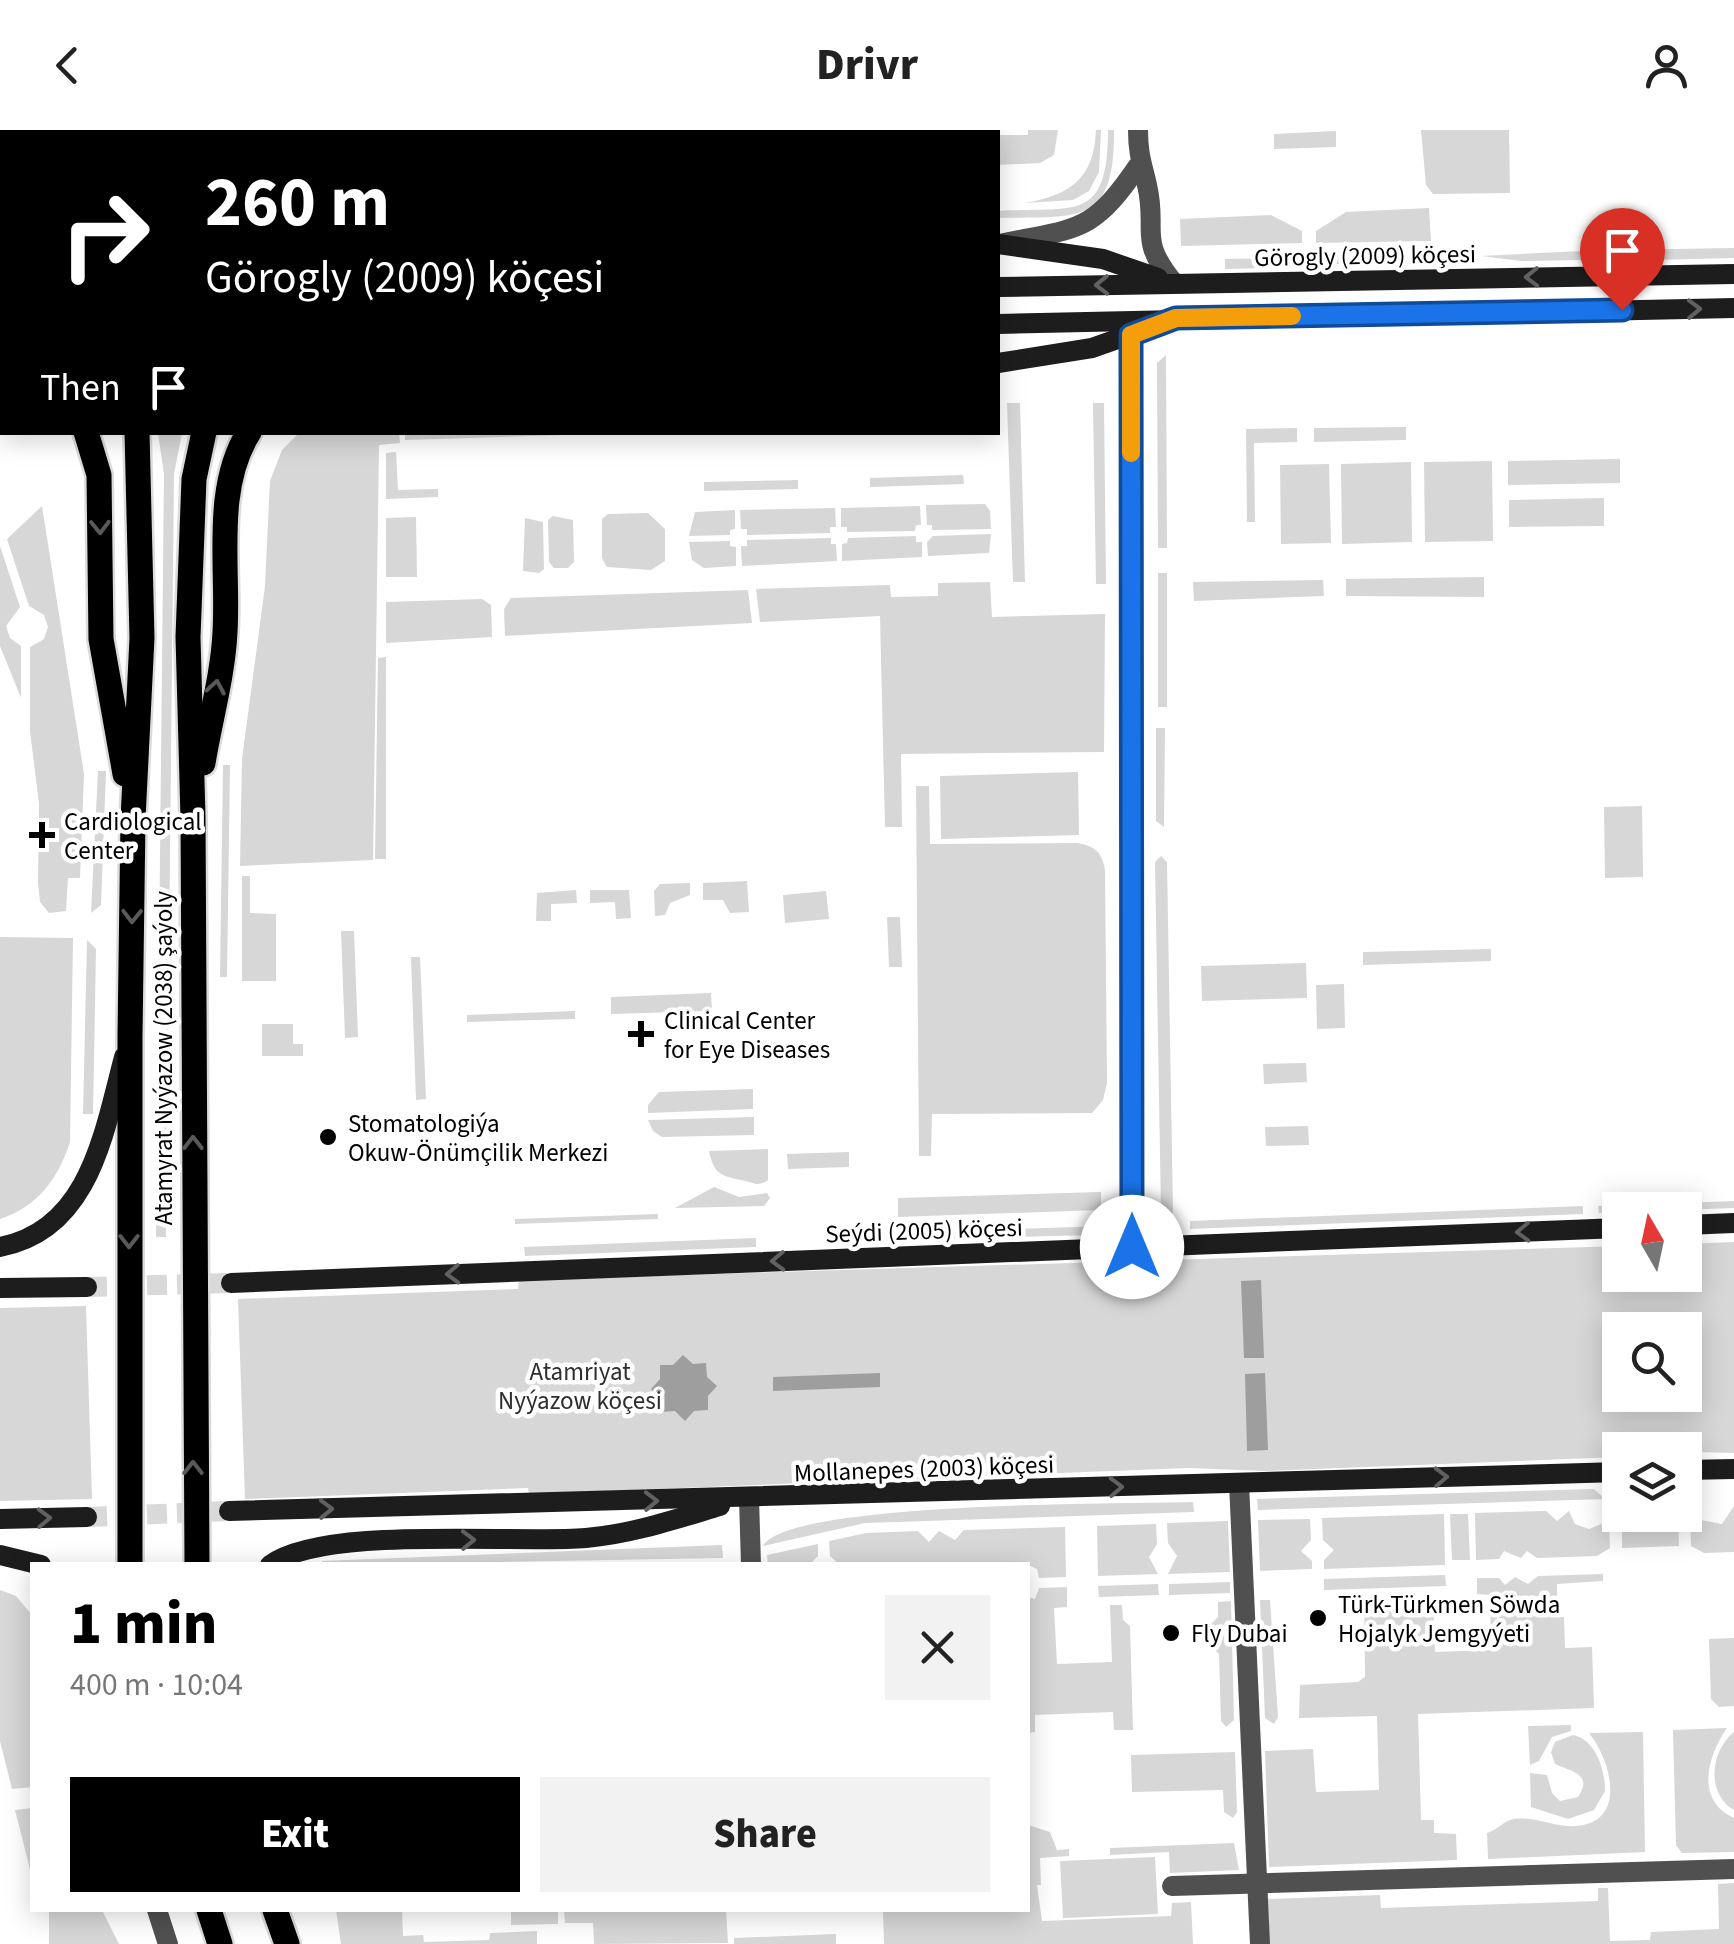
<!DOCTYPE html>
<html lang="en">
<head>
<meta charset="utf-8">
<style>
  body { margin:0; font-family:"Source Sans 3",sans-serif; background:#f2f2f2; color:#222; height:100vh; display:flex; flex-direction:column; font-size:38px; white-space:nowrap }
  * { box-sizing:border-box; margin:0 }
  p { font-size:32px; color:#767676 }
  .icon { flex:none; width:55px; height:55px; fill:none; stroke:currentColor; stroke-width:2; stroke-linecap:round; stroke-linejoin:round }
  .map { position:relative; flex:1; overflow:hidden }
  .drawer { position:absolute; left:30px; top:1432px; width:1000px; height:350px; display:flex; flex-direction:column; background:#fff; border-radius:0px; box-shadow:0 5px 25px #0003 }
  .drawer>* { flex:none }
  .banner { position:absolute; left:0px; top:0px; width:1000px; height:305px; box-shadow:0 5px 25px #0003; background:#000; color:#fff; overflow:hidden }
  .needle { width:65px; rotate:351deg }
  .controls { position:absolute; left:1602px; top:1062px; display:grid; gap:20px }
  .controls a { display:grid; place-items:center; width:100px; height:100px; border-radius:0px; background:#fff; box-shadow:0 5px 25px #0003; font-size:50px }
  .pin { position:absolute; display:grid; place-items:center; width:85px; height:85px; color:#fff; margin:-102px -42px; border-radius:50% 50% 50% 0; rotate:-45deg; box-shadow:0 0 10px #0007 }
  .pin .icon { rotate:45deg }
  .me { position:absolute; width:110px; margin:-55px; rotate:0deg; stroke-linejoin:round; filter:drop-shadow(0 0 8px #0008) }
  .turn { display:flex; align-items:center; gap:35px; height:210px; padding:0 40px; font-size:45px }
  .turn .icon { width:130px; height:130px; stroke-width:2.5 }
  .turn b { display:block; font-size:70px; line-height:85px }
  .then { display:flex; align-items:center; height:95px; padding:0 40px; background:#0003; gap:20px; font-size:38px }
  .round { display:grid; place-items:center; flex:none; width:105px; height:105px; border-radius:0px; background:#f2f2f2 }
  .overview { display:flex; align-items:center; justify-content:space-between; height:170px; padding:0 40px }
  h1 { font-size:60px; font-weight:800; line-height:75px; color:#000 }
  .cta { display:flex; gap:20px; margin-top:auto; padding:20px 40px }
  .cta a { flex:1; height:115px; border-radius:0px; background:#000; color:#fff; font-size:40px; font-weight:800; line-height:115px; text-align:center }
  .cta a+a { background:#f2f2f2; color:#222 }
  header { display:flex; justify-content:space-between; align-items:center; height:130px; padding:0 40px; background:#fff; font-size:45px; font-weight:800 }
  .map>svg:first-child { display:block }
  .green { fill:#d7d7d7; fill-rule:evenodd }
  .water { fill:#9e9e9e }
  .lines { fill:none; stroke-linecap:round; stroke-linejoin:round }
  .secondary-tunnel { stroke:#d9d9d9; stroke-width:20; stroke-dasharray:20 10; stroke-linecap:butt }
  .primary-casing { stroke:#dbdbdb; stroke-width:30 }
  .street { stroke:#505050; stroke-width:20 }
  .secondary { stroke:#1d1d1d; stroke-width:20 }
  .primary { stroke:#000; stroke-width:25 }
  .oneway { stroke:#616161 }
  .oneway2 { stroke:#595959 }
  .route-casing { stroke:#114b97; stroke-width:25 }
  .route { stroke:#1a73e8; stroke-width:18 }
  .slow { stroke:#f59e0b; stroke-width:18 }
  .poi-dot { fill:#000; stroke:#fff; stroke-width:4 }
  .labels { text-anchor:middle; stroke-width:9; stroke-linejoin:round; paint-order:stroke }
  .street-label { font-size:25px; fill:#000; stroke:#fff }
  .poi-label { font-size:25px; fill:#000; stroke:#fff; text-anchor:start }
  .park-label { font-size:25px; fill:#2e2e2e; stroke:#fff }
</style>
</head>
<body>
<header><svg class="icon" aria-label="back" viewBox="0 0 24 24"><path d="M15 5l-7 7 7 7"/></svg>Drivr<svg class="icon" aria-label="person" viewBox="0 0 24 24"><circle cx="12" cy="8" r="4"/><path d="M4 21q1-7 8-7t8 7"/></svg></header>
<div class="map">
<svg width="1734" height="1814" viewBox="0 0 1734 1814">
  <rect width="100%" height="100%" fill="#fff"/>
  <g class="green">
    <polygon points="1028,0 1058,0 1054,25 1040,33 998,35 998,5 1028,5"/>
    <path d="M1096,0H1101L1099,42L1089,61L1073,70L1025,73C1070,65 1094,49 1096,0Z"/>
    <path d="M1108,0H1114C1115,97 1078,86 998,88V81C1073,76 1108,95 1108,0Z"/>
    <polygon points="1421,0 1509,0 1510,63 1433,64 1426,55"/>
    <polygon points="1336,1 1336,17 1274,19 1274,4"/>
    <polygon points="1429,78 1431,111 1316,113 1316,101 1346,82"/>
    <polygon points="1271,85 1302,101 1302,113 1181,116 1180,89"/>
    <polygon points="1734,118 1734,128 1612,131 1612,120"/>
    <polygon points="1582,121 1582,130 1521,131 1481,126"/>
    <polygon points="1375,126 1324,137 1225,139 1225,129"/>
    <polygon points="1166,225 1167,418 1158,418 1157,233"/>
    <polygon points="1007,273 1020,273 1025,452 1013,452"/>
    <polygon points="1093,273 1104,273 1106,454 1096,454"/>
    <polygon points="1406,297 1406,310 1314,312 1314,298"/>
    <polygon points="1297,298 1297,312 1254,313 1255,392 1247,392 1246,299"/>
    <polygon points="300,302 399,303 400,313 379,315 373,730 240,736 242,629 265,456 270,351 282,320"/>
    <polygon points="656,302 405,310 405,302"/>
    <polygon points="182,303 174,344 166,1107 156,1107 164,344 158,303"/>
    <polygon points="396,322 398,360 438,359 438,367 386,369 386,323"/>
    <polygon points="1620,329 1620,353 1508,355 1508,331"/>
    <polygon points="1492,331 1493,411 1425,412 1424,332"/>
    <polygon points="1411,332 1412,412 1342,414 1341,334"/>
    <polygon points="1329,334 1331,413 1281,414 1280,335"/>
    <polygon points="963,345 964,354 870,357 870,348"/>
    <polygon points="798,350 798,359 704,361 704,352"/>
    <polygon points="1604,368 1604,396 1509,397 1509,370"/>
    <polygon points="985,374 990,381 991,399 932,400 932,395 927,395 926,375"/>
    <polygon points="42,376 84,644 80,748 68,748 66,781 49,783 40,772 38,753 39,673 30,601 30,517 44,509 48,497 44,485 29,476 7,409"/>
    <polygon points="920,376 921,395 916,395 915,401 847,402 847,397 841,397 841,378"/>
    <polygon points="835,378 836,397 830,397 830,403 747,405 747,399 741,399 740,380"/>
    <polygon points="735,380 735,399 730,400 730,405 689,406 695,382"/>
    <polygon points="648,383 665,399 665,431 651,440 607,437 602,428 602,389 608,384"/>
    <polygon points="553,386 573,390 574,432 568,438 554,438 549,432 548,390"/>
    <polygon points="416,387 417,447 386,447 386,388"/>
    <polygon points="525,388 543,392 544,439 539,443 523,441"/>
    <polygon points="991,404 989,423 928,426 927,412 933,406"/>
    <polygon points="916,406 916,412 922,412 922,427 842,431 842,414 847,413 848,408"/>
    <polygon points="831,408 831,414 836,414 837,431 742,436 741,416 747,416 747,410"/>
    <polygon points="730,411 730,416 736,417 736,436 704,438 692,430 689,412"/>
    <polygon points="0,416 20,477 6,496 10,508 21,516 21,568 0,516"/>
    <rect x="1158" y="443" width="9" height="134"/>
    <polygon points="1484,447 1484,467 1346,466 1346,449"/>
    <polygon points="1323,450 1324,466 1194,471 1193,452"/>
    <polygon points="990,452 992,487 1105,484 1104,622 901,624 902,697 885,697 880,486 760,492 756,459 890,455 891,467 938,466 938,453"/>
    <polygon points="748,460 752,493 505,506 504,479 511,468"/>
    <polygon points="482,469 491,475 492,507 386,513 386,472"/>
    <polygon points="386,527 386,729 375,729 378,528"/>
    <polygon points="1156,598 1165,598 1164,697 1156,691"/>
    <polygon points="223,635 230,635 227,847 220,847"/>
    <polygon points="98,641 106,641 101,775 91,783"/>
    <polygon points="1078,642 1079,705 941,709 940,646"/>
    <path d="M916,656H929L930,714L1077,713C1095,716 1102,722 1105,740L1107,953L1103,970L1092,983L932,984L931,1026H919Z"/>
    <polygon points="1642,676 1643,747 1605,748 1604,677"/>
    <polygon points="1161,726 1167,732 1173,1083 1161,1083 1155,732"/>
    <polygon points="242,746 250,746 250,783 276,784 276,851 242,851"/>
    <polygon points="747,751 749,782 730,783 723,770 703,770 703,753"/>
    <polygon points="690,753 690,765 670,773 665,785 655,786 654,761 660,754"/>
    <polygon points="576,760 577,773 551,774 551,791 536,791 537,763"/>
    <polygon points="590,760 629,760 631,788 616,789 615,772 590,773"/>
    <polygon points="826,761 829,789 785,793 783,765"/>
    <polygon points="887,787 900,787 902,837 889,837"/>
    <polygon points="341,801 354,801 358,907 345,908"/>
    <path d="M0,807L73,808L70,1012C58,1049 37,1077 0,1089Z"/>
    <polygon points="87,810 96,819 93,984 83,984"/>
    <polygon points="1491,819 1491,831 1363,835 1363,822"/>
    <polygon points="411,827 420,827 426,969 416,970"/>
    <polygon points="1306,833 1307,868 1202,871 1201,836"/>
    <polygon points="1344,854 1345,898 1317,899 1316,855"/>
    <polygon points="711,863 712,881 611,884 611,867"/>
    <polygon points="575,881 575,889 467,892 467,885"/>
    <polygon points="262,894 293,894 293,914 303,914 303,926 262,926"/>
    <polygon points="1306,933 1307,952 1264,954 1263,934"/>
    <polygon points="753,959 753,979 648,983 648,975 659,962"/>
    <polygon points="754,987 754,1005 662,1007 653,1001 648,990"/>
    <polygon points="1308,996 1309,1015 1266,1016 1265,997"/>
    <path d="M768,1019V1050C757,1057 756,1053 745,1051C723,1046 714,1046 709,1021Z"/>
    <polygon points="849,1022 849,1037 788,1039 787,1024"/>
    <polygon points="714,1057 739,1067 767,1063 770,1068 764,1076 675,1078"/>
    <polygon points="1101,1062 1101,1080 898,1087 898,1068"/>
    <polygon points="1734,1071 1734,1078 1599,1083 1598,1076"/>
    <polygon points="1583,1076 1583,1084 1190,1099 1190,1091"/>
    <polygon points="658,1084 658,1089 515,1094 515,1089"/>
    <polygon points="1105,1096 1092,1105 908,1110 893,1103"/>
    <polygon points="756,1108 756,1117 525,1126 524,1117"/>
    <path d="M1734,1112V1323L1620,1320V1327L1265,1341L1189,1338L529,1364L528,1358L245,1369L238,1169L518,1159L519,1150L1620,1116V1145H1685V1114ZM1620,1200H1685V1265H1620Z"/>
    <polygon points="86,1176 92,1369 0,1371 0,1178"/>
    <polygon points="1594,1359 1605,1369 1258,1380 1257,1369"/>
    <path d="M1193,1372L1194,1382L865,1393L763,1416C787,1371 1130,1374 1193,1372Z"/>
    <polygon points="1734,1376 1734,1422 1704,1423 1691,1416 1690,1388 1722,1394"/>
    <polygon points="1546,1381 1557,1391 1569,1381 1575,1394 1589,1399 1609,1391 1610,1418 1597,1426 1537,1428 1527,1421 1521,1428 1504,1421 1499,1429 1476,1430 1475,1383"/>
    <polygon points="1444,1384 1445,1435 1324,1439 1324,1430 1334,1420 1323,1410 1322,1388"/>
    <polygon points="1450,1384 1468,1384 1470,1430 1452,1430"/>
    <polygon points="1310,1389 1311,1410 1301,1421 1312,1431 1312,1439 1260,1441 1258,1390"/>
    <polygon points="1678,1389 1679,1416 1622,1418 1622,1391"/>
    <polygon points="1228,1391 1230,1442 1168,1444 1177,1426 1168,1413 1167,1393"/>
    <polygon points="1156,1394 1157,1414 1149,1427 1158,1444 1098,1446 1097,1396"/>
    <polygon points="1065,1397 1066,1447 1039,1448 1037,1439 1028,1435 840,1435 830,1426 829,1411 866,1403 918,1401 929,1412 939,1401 955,1410 964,1400"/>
    <polygon points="818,1414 818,1426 809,1435 768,1435 767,1425"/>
    <polygon points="722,1415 723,1428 323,1435 322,1431"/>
    <polygon points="1603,1444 1603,1451 1557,1454 1557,1487 1564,1487 1565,1518 1592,1517 1594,1578 1418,1584 1421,1690 1434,1690 1434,1703 1456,1704 1457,1730 1269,1737 1265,1621 1313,1619 1316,1662 1379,1660 1377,1586 1299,1588 1300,1555 1358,1552 1365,1547 1364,1469 1433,1466 1435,1522 1491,1520 1490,1465 1477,1464 1477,1448 1499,1448 1505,1455 1515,1447 1528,1454 1538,1446"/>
    <polygon points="1445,1445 1446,1456 1324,1460 1324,1449"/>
    <polygon points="1230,1452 1230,1463 1169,1465 1169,1454"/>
    <polygon points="1158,1454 1159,1465 1099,1467 1098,1456"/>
    <polygon points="1067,1457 1067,1477 1054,1478 1057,1534 1112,1532 1110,1475 1122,1475 1123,1490 1130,1496 1133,1600 1114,1600 1113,1582 1035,1585 1035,1602 1028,1603 1028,1467 1035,1469 1039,1458"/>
    <polygon points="0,1460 16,1466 32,1485 32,1657 12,1659 0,1611"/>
    <polygon points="1260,1470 1270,1470 1278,1587 1274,1594 1265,1588"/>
    <polygon points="1231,1471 1234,1590 1226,1597 1221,1591 1219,1524 1213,1518 1212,1493 1218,1487 1218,1472"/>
    <polygon points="1734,1508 1734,1576 1719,1577 1711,1569 1709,1509"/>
    <polygon points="1571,1595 1571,1601 1552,1607 1539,1631 1530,1635 1528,1596"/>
    <path d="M1727,1598C1707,1627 1695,1670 1734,1688V1722L1682,1723L1676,1715L1673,1600Z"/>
    <path d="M1643,1602L1645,1722L1488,1729L1487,1703C1498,1700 1503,1691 1514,1689C1536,1686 1555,1698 1576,1696C1628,1692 1611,1630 1589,1603Z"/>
    <path d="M1734,1602V1680C1706,1664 1710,1621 1734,1602Z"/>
    <path d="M1573,1605C1596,1610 1605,1639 1605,1661L1594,1680L1568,1689L1531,1677L1530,1643L1547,1645L1552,1663L1560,1671L1578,1667C1594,1644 1570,1641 1555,1634L1551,1622L1555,1612Z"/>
    <polygon points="1235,1622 1237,1682 1233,1688 1224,1682 1223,1660 1132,1662 1131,1625"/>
    <polygon points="32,1678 32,1747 15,1680"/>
    <polygon points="1028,1695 1050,1702 1057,1720 1069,1719 1069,1726 1040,1728 1041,1755 1037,1755 1042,1791 1171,1786 1172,1773 1191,1772 1193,1814 884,1814 883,1780 1028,1780"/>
    <polygon points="1234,1713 1239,1740 1170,1743 1169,1722 1110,1725 1110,1718"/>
    <polygon points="1155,1727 1158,1784 1063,1788 1060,1731"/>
    <polygon points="1734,1753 1734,1814 1269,1814 1268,1769 1380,1765 1381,1778 1598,1771 1598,1758 1608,1758 1610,1811 1650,1810 1651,1802 1719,1799 1718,1754"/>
    <polygon points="49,1780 102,1780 119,1814 49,1814"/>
    <polygon points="336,1780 402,1780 403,1806 423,1805 424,1812 489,1810 490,1803 537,1801 537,1814 341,1814"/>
    <polygon points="511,1780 558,1780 558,1794 511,1795"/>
    <polygon points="564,1780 726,1780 728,1813 594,1814 593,1793 565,1793"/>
    <polygon points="836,1804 836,1814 734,1814 734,1808"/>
  </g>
  <g class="water">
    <polygon points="1261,1150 1264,1228 1244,1228 1241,1151"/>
    <polygon points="683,1225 693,1234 706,1233 707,1247 717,1256 708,1266 708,1280 694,1281 685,1291 675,1281 661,1282 661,1268 651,1259 660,1249 660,1235 673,1235"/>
    <polygon points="880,1243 880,1257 773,1261 773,1247"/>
    <polygon points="1265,1243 1268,1320 1247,1321 1245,1244"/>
  </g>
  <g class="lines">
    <g class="secondary-tunnel">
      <polyline points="0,170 2,170"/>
      <polyline points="0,213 2,213"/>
      <polyline points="87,1157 231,1153"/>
      <polyline points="87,1387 229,1381"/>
    </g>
    <g class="primary-casing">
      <g id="primary">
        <polyline points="250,0 250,2"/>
        <polyline points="119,2 120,0"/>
        <polyline points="162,2 162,0"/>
        <polyline points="206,2 206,0"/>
        <polyline points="0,254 2,254"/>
        <polyline points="86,302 99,345 101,509 125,644"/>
        <path d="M203,633C210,590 223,545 225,502C229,438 213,359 249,302"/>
        <polyline points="130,1435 130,906 133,689 142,508 137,302"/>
        <polyline points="197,1435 193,687 188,507 194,349 204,302"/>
        <polyline points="209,1780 220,1814"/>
        <polyline points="275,1780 287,1814"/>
      </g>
    </g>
    <g class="street">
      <path d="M1138,0C1138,24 1142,33 1147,55C1158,102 1137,108 1174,153"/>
      <path d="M1000,114C1078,97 1091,105 1138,36"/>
      <polyline points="1131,205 1131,1117"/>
      <polyline points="1239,1353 1260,1814"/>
      <polyline points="749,1368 751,1435"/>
      <polyline points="1172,1756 1734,1739"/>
      <polyline points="157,1780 168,1814"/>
    </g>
    <g class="secondary">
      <polyline points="998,114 1103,129 1158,148"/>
      <polyline points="0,127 2,127"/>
      <polyline points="998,157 1734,144"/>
      <polyline points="998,194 1734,178"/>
      <polyline points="998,233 1092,218 1160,194"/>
      <polyline points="1685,1095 1734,1093"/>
      <path d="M0,1117C90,1100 104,1002 124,927"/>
      <polyline points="231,1153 1620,1098"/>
      <polyline points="0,1158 87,1157"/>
      <polyline points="1685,1340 1734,1339"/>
      <polyline points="229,1381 1620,1342"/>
      <polyline points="0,1389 87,1387"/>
      <polyline points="0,1425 41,1435"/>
      <path d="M270,1435C324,1395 512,1414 586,1408C632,1404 676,1389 720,1376"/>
    </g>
    <use href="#primary" class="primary"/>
  </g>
  <defs><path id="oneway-chevron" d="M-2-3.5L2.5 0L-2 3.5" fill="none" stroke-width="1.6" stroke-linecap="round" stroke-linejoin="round" transform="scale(2.5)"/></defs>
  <g class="oneway">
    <use href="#oneway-chevron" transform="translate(1532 147) rotate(179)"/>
    <use href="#oneway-chevron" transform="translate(1102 155) rotate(179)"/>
    <use href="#oneway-chevron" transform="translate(1694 179) rotate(-1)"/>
    <use href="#oneway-chevron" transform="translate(1523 1102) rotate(178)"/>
    <use href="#oneway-chevron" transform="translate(778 1131) rotate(178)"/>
    <use href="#oneway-chevron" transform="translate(453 1144) rotate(178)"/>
    <use href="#oneway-chevron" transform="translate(1441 1347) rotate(-2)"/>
    <use href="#oneway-chevron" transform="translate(1116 1357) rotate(-2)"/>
    <use href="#oneway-chevron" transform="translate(651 1371) rotate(-1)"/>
    <use href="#oneway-chevron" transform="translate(326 1379) rotate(-1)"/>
    <use href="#oneway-chevron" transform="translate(44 1388) rotate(-2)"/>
    <use href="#oneway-chevron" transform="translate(468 1410) rotate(-1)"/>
  </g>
  <g class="oneway2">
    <use href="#oneway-chevron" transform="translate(100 397) rotate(89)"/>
    <use href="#oneway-chevron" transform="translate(216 557) rotate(-80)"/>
    <use href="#oneway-chevron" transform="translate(132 786) rotate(91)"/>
    <use href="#oneway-chevron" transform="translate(193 1013) rotate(-90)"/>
    <use href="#oneway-chevron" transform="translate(129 1111) rotate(90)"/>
    <use href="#oneway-chevron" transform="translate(193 1338) rotate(-90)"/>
  </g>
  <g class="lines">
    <g class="route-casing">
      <polyline id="route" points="1132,1117 1131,205 1176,188 1622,180"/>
    </g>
    <use href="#route" class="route"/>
    <polyline class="slow" points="1131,323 1131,205 1176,188 1292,186"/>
  </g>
  <g class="poi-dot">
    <path d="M37 690h10v10h10v10h-10v10h-10v-10h-10v-10h10z"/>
    <path d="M636 889h10v10h10v10h-10v10h-10v-10h-10v-10h10z"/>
    <circle cx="328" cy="1007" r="10"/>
    <circle cx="1318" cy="1488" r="10"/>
    <circle cx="1171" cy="1503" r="10"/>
  </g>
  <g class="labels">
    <g class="street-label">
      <text transform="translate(1365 125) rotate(-1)" y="9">Görogly (2009) köçesi</text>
      <text transform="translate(163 928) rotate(-90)" y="9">Atamyrat Nyýazow (2038) şaýoly</text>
      <text transform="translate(924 1100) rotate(-2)" y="9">Seýdi (2005) köçesi</text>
      <text transform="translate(924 1338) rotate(-2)" y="9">Mollanepes (2003) köçesi</text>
    </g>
    <g class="poi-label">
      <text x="64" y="700">Cardiological<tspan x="64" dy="29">Center</tspan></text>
      <text x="664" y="899">Clinical Center<tspan x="664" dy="29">for Eye Diseases</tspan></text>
      <text x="348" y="1002">Stomatologiýa<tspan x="348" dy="29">Okuw-Önümçilik Merkezi</tspan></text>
      <text x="1338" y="1483">Türk-Türkmen Söwda<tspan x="1338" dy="29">Hojalyk Jemgyýeti</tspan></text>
      <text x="1191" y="1512">Fly Dubai</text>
    </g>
    <g class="park-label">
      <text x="580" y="1250">Atamriyat<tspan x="580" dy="29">Nyýazow köçesi</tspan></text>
    </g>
  </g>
</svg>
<div class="controls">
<a><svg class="needle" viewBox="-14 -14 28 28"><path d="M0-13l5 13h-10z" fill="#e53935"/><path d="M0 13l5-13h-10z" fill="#767676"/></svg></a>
<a><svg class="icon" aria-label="search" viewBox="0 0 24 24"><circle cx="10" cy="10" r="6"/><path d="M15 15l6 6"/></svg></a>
<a><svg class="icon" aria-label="layers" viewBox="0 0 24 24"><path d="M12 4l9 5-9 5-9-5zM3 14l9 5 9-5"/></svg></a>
</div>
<div class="pin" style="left:1622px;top:180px;background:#d93025"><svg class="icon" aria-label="arrive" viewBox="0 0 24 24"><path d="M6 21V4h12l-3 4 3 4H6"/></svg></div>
<svg class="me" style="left:1132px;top:1117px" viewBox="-20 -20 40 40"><circle r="19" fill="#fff"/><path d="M0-13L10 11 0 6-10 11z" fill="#1a73e8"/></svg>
<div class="banner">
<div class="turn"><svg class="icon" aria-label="right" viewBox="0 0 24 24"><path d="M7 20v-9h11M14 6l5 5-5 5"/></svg><div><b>260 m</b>Görogly (2009) köçesi</div></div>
<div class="then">Then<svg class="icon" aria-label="arrive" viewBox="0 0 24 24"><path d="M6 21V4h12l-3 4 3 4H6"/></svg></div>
</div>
<section class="drawer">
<div class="overview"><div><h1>1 min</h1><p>400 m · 10:04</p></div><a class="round"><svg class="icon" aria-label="close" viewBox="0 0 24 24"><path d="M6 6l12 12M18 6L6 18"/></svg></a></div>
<div class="cta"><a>Exit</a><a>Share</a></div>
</section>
</div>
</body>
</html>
